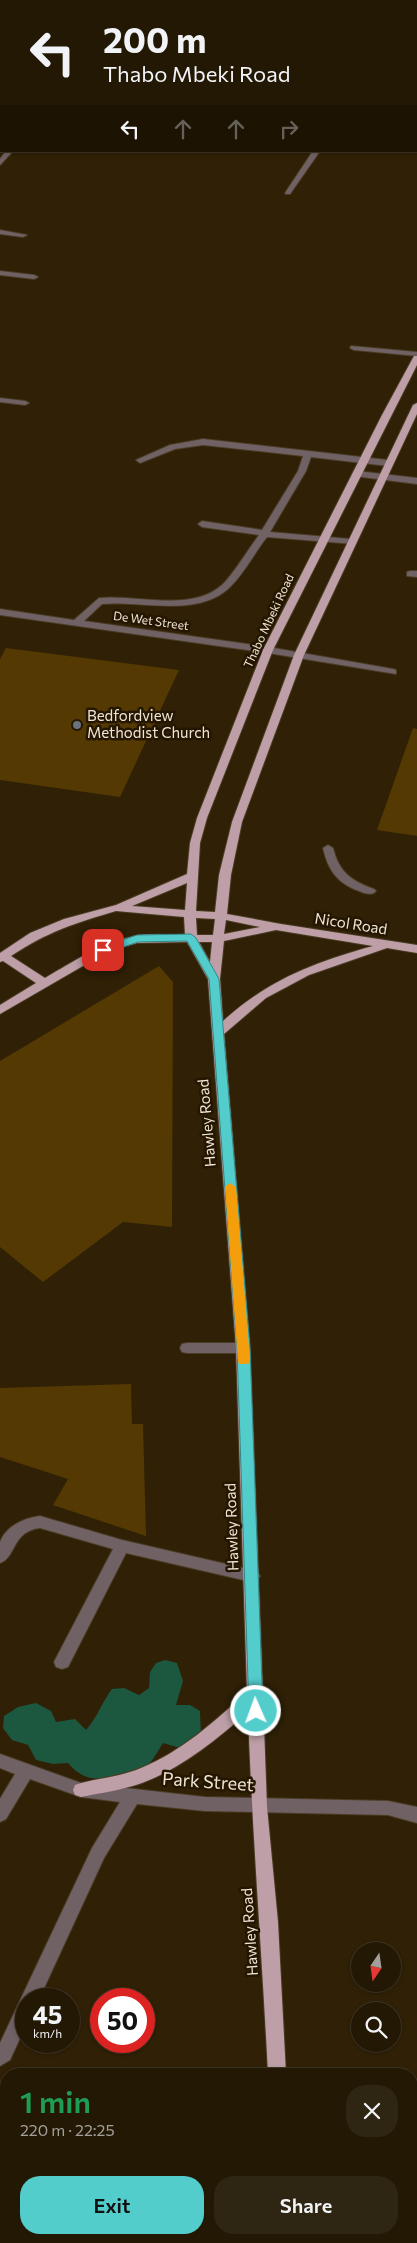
<!DOCTYPE html>
<html lang="en">
<head>
<meta charset="utf-8">
<style>
  body { margin:0; font-family:Commissioner,sans-serif; background:#2f2513; color:#f1f3f6; height:100vh; display:flex; flex-direction:column; font-size:19px; white-space:nowrap }
  * { box-sizing:border-box; margin:0 }
  p { font-size:16px; color:#a3a09a }
  .icon { flex:none; width:28px; height:28px; fill:none; stroke:currentColor; stroke-width:2; stroke-linecap:round; stroke-linejoin:round }
  .map { position:relative; flex:1; overflow:hidden }
  .sheet { position:absolute; left:0px; top:2068px; width:418px; height:176px; display:flex; flex-direction:column; background:#231804; border-radius:20px 20px 0 0; box-shadow:0 1px 4px #0004,0 0 0 1px #403726 }
  .sheet>* { flex:none }
  .top-card { position:absolute; left:0px; top:0px; width:418px; height:152px; box-shadow:0 1px 4px #0004,0 0 0 1px #403726; background:#231804; color:#f1f3f6; overflow:hidden }
  .needle { width:32px; rotate:193deg }
  .buttons { position:absolute; left:351px; top:1942px; display:grid; gap:10px }
  .buttons a { display:grid; place-items:center; width:50px; height:50px; border-radius:50%; background:#231804; box-shadow:0 1px 4px #0004,0 0 0 1px #403726; font-size:25px }
  .speed { position:absolute; left:15px; top:1988px; display:flex; gap:10px; font-size:25px; font-weight:700; text-align:center }
  .speed>* { display:grid; place-content:center; width:65px; height:65px; border-radius:50%; background:#231804; box-shadow:0 1px 4px #0004,0 0 0 1px #403726; line-height:1 }
  .speed small { font-size:12px; font-weight:400 }
  .speed .limit { border:8px solid #d22; background:#fff; color:#111 }
  .pin { position:absolute; display:grid; place-items:center; width:42px; height:42px; color:#fff; margin:-21px; border-radius:10px; box-shadow:0 2px 8px #0006 }
  .me { position:absolute; width:55px; margin:-28px; rotate:358deg; stroke-linejoin:round; filter:drop-shadow(0 0 4px #0008) }
  .turn { display:flex; align-items:center; gap:18px; height:105px; padding:0 20px; font-size:22px }
  .turn .icon { width:65px; height:65px; stroke-width:2.5 }
  .turn b { display:block; font-size:35px; line-height:42px }
  .lanes { display:flex; align-items:center; height:48px; padding:0 20px; background:#0003; justify-content:center; gap:25px; direction:ltr }
  .lanes .off { opacity:.35 }
  .round { display:grid; place-items:center; flex:none; width:52px; height:52px; border-radius:20px; background:#2f2513 }
  .head { display:flex; align-items:center; justify-content:space-between; height:85px; padding:0 20px }
  h1 { font-size:30px; font-weight:600; line-height:38px; color:#1e9e55 }
  .cta { display:flex; gap:10px; margin-top:auto; padding:10px 20px }
  .cta a { flex:1; height:58px; border-radius:20px; background:#52cdcc; color:#111; font-size:20px; font-weight:600; line-height:58px; text-align:center }
  .cta a+a { background:#2f2513; color:#f1f3f6 }
  .map>svg:first-child { display:block }
  .forest { fill:#1c573f }
  .building { fill:#543903 }
  .lines { fill:none; stroke-linecap:round; stroke-linejoin:round }
  .minor-casing { stroke:#4a3c23; stroke-width:2 }
  .major-casing { stroke:#4a3c23; stroke-width:2 }
  .minor { fill:#706165; fill-rule:evenodd }
  .major { fill:#be9fa7; fill-rule:evenodd }
  .route { fill:#52cdcc; stroke:#358585 }
  .slow { fill:#f59e0b }
  .worship-dot { fill:#6b7280; stroke:#251600; stroke-width:2 }
  .labels { text-anchor:middle; stroke-width:5; stroke-linejoin:round; paint-order:stroke }
  .far-street-label { font-size:12px; fill:#efe5d6; stroke:#251600 }
  .poi-label { font-size:15px; fill:#efe5d6; stroke:#251600; text-anchor:start }
  .street-label { font-size:15px; fill:#efe5d6; stroke:#251600 }
  .near-street-label { font-size:18px; fill:#efe5d6; stroke:#251600 }
</style>
</head>
<body>
<div class="map">
<svg width="417" height="2243" viewBox="0 0 417 2243">
  <rect width="100%" height="100%" fill="#2f2006"/>
  <path class="forest" d="M165,1660L177,1663L183,1681L176,1705H190L200,1711L201,1736L180,1748L163,1743C159,1749 155,1757 150,1763C140,1775 102,1782 87,1777C79,1774 73,1769 68,1763L53,1764L36,1760L28,1745L12,1740L3,1728L4,1716L18,1707L36,1703L51,1711L56,1722L75,1719L86,1730C97,1718 102,1702 112,1689L124,1688L139,1695L149,1688L150,1672L156,1663Z"/>
  <g class="building">
    <polygon points="6,648 179,670 120,797 0,780 0,659"/>
    <polygon points="413,728 417,729 417,836 377,830"/>
    <polygon points="159,966 173,982 172,1227 123,1222 43,1282 0,1247 0,1061"/>
    <polygon points="131,1384 132,1424 143,1424 146,1536 53,1505 68,1479 0,1457 0,1388"/>
  </g>
  <g class="lines">
    <g class="minor-casing">
      <g id="minor">
        <rect x="0" y="122" width="1" height="4"/>
        <rect x="416" y="123" width="1" height="4"/>
        <polygon points="6,151 13,151 0,165 0,159"/>
        <polygon points="313,151 320,151 290,194 286,194 285,193"/>
        <polygon points="0,230 27,235 23,237 0,234"/>
        <polygon points="0,271 34,275 38,277 34,279 0,275"/>
        <polygon points="351,346 417,352 417,356 354,350 350,348"/>
        <polygon points="0,398 25,401 29,403 25,405 0,402"/>
        <path d="M203,439L388,460L392,463L388,466L311,457L306,471L270,532L351,539L354,540V544L267,537C255,552 245,572 231,586C199,619 141,600 102,604L84,621L268,647L393,669L396,670V674L268,653L0,615V609L74,620L99,598C137,594 195,614 225,582C237,568 248,550 259,535L202,527L198,524L202,521L262,530L298,471L303,456L203,445L175,449L140,463L136,460L170,445Z"/>
        <polygon points="357,471 417,478 417,484 354,476 354,472"/>
        <polygon points="410,571 417,571 417,577 407,576 407,572"/>
        <path d="M328,845L333,848C339,872 351,881 374,889L376,891L374,893C368,895 364,893 359,891C337,883 328,870 323,848Z"/>
        <polygon points="187,1343 243,1343 248,1344 250,1348 248,1352 243,1353 187,1353 182,1352 180,1348 182,1344"/>
        <path d="M40,1516L122,1540L252,1570L257,1572L260,1576L257,1580L252,1582L126,1553L68,1667L62,1669L56,1667L54,1662L113,1549L40,1528C12,1531 16,1558 0,1563C0,1557 0,1548 0,1542C6,1526 24,1518 40,1516Z"/>
        <polygon points="0,1754 81,1783 205,1797 388,1801 417,1807 417,1823 388,1815 205,1811 137,1804 104,1858 39,1999 26,1999 26,2025 10,2060 0,2066 0,2043 92,1848 120,1802 81,1797 30,1779 6,1819 0,1822 0,1799 15,1774 0,1768"/>
      </g>
    </g>
    <g class="major-casing">
      <g id="major">
        <rect x="0" y="69" width="1" height="4"/>
        <rect x="416" y="108" width="1" height="4"/>
        <path d="M414,356H417V365L273,650L207,818L200,843L196,911L215,912L219,875L232,822L294,655L413,405L417,403V414L304,655L242,822L231,875L227,914L281,924L417,945V953L387,948L309,975L266,998L224,1034L250,1348L267,1807L278,1922L286,2074H268C262,1953 252,1832 248,1712C216,1740 182,1768 142,1783C122,1790 101,1793 81,1797L75,1795L73,1790L75,1785L81,1783C101,1778 122,1776 141,1768C181,1752 215,1721 247,1692L236,1348L208,979L187,942L137,943L119,948L95,959L0,1014V1005L36,983L3,961L0,962V953L30,933L64,919L116,905L187,874L190,843L197,818L263,650L382,415ZM187,883L185,910L132,906ZM116,911L184,917L185,935C169,935 151,933 135,936C102,943 74,961 45,978L11,956C47,932 75,923 116,911ZM196,918L215,919L213,935H197ZM226,920L260,927L224,934ZM276,930L373,946C315,962 268,980 223,1021L220,979L224,941ZM199,942H212L210,962Z"/>
        <polygon points="276,2238 295,2238 296,2243 276,2243"/>
      </g>
    </g>
    <use href="#minor" class="minor"/>
    <use href="#major" class="major"/>
  </g>
  <polygon class="route" points="191,934 196,938 219,979 250,1348 263,1711 261,1716 256,1717 251,1716 249,1711 237,1348 209,979 187,941 138,942 103,954 98,950 99,948 137,935"/>
  <polygon class="slow" points="230,1183 236,1187 250,1361 248,1364 239,1364 238,1361 225,1187"/>
  <circle class="worship-dot" cx="77" cy="725" r="5"/>
  <g class="labels">
    <g class="far-street-label">
      <text transform="translate(151 621) rotate(8)" y="4">De Wet Street</text>
      <text transform="translate(269 621) rotate(-65)" y="4">Thabo Mbeki Road</text>
    </g>
    <g class="poi-label">
      <text x="87" y="721">Bedfordview<tspan x="87" dy="17">Methodist Church</tspan></text>
    </g>
    <g class="street-label">
      <text transform="translate(351 924) rotate(9)" y="5">Nicol Road</text>
      <text transform="translate(207 1123) rotate(-95)" y="5">Hawley Road</text>
      <text transform="translate(232 1527) rotate(-92)" y="5">Hawley Road</text>
      <text transform="translate(250 1932) rotate(-94)" y="5">Hawley Road</text>
    </g>
    <g class="near-street-label">
      <text transform="translate(208 1782) rotate(4)" y="6">Park Street</text>
    </g>
  </g>
</svg>
<div class="buttons">
<a><svg class="needle" viewBox="-14 -14 28 28"><path d="M0-13l5 13h-10z" fill="#e53935"/><path d="M0 13l5-13h-10z" fill="#a3a09a"/></svg></a>
<a><svg class="icon" aria-label="search" viewBox="0 0 24 24"><circle cx="10" cy="10" r="6"/><path d="M15 15l6 6"/></svg></a>
</div>
<div class="speed"><div>45<small>km/h</small></div><div class="limit">50</div></div>
<div class="pin" style="left:103px;top:950px;background:#d93025"><svg class="icon" aria-label="arrive" viewBox="0 0 24 24"><path d="M6 21V4h12l-3 4 3 4H6"/></svg></div>
<svg class="me" style="left:256px;top:1711px" viewBox="-20 -20 40 40"><circle r="17" fill="#52cdcc" stroke="#fff" stroke-width="3"/><path d="M0-11L8 9 0 5-8 9z" fill="#fff"/></svg>
<div class="top-card">
<div class="turn"><svg class="icon" aria-label="left" viewBox="0 0 24 24"><path d="M17 20v-9H6M10 6l-5 5 5 5"/></svg><div><b>200 m</b>Thabo Mbeki Road</div></div>
<div class="lanes"><svg class="icon" aria-label="left" viewBox="0 0 24 24"><path d="M17 20v-9H6M10 6l-5 5 5 5"/></svg><svg class="icon off" aria-label="ahead" viewBox="0 0 24 24"><path d="M12 20V5M6 11l6-6 6 6"/></svg><svg class="icon off" aria-label="ahead" viewBox="0 0 24 24"><path d="M12 20V5M6 11l6-6 6 6"/></svg><svg class="icon off" aria-label="right" viewBox="0 0 24 24"><path d="M7 20v-9h11M14 6l5 5-5 5"/></svg></div>
</div>
<section class="sheet">
<div class="head"><div><h1>1 min</h1><p>220 m · 22:25</p></div><a class="round"><svg class="icon" aria-label="close" viewBox="0 0 24 24"><path d="M6 6l12 12M18 6L6 18"/></svg></a></div>
<div class="cta"><a>Exit</a><a>Share</a></div>
</section>
</div>
</body>
</html>
